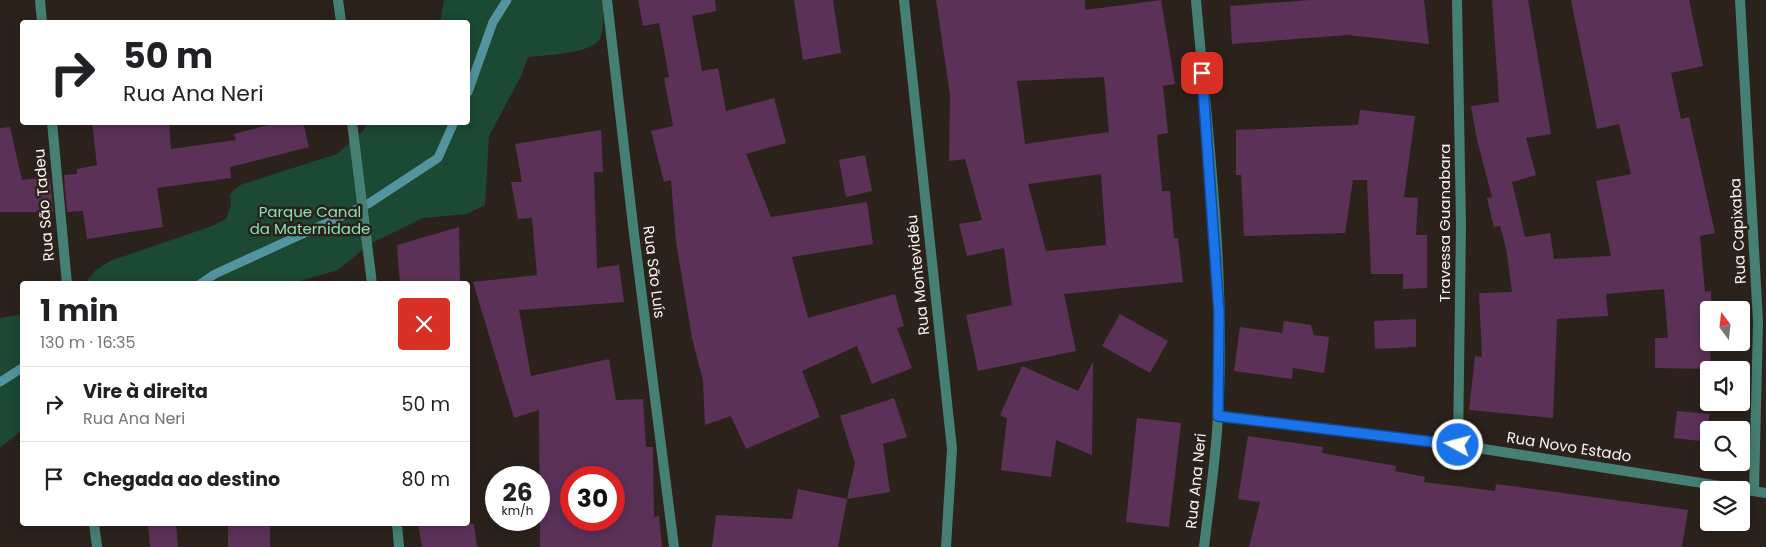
<!DOCTYPE html>
<html lang="pt">
<head>
<meta charset="utf-8">
<style>
  body { margin:0; font-family:Poppins,sans-serif; background:#f2f2f2; color:#202124; height:100vh; display:flex; flex-direction:column; font-size:19px; white-space:nowrap }
  * { box-sizing:border-box; margin:0 }
  p { font-size:16px; color:#757577 }
  .icon { flex:none; width:28px; height:28px; fill:none; stroke:currentColor; stroke-width:2; stroke-linecap:round; stroke-linejoin:round }
  .map { position:relative; flex:1; overflow:hidden }
  .details { position:absolute; left:20px; top:281px; width:450px; height:245px; display:flex; flex-direction:column; background:#fff; border-radius:5px; box-shadow:0 2px 12px #0003 }
  .details>* { flex:none }
  .hud { position:absolute; left:20px; top:20px; width:450px; height:105px; border-radius:5px; box-shadow:0 2px 12px #0003; background:#fff; color:#202124; overflow:hidden }
  .needle { width:32px; rotate:345deg }
  .controls { position:absolute; left:1700px; top:301px; display:grid; gap:10px }
  .controls a { display:grid; place-items:center; width:50px; height:50px; border-radius:5px; background:#fff; box-shadow:0 2px 12px #0003; font-size:25px }
  .speed { position:absolute; left:485px; top:466px; display:flex; gap:10px; font-size:25px; font-weight:700; text-align:center }
  .speed>* { display:grid; place-content:center; width:65px; height:65px; border-radius:50%; background:#fff; box-shadow:0 2px 12px #0003; line-height:1 }
  .speed small { font-size:12px; font-weight:400 }
  .speed .limit { border:8px solid #d22; background:#fff; color:#111 }
  .pin { position:absolute; display:grid; place-items:center; width:42px; height:42px; color:#fff; margin:-21px; border-radius:10px; box-shadow:0 2px 8px #0006 }
  .me { position:absolute; width:55px; margin:-28px; rotate:277deg; stroke-linejoin:round; filter:drop-shadow(0 0 4px #0008) }
  .turn { display:flex; align-items:center; gap:18px; height:105px; padding:0 20px; font-size:22px }
  .turn .icon { width:65px; height:65px; stroke-width:2.5 }
  .turn b { display:block; font-size:35px; line-height:42px }
  .round { display:grid; place-items:center; flex:none; width:52px; height:52px; border-radius:5px; background:#f2f2f2 }
  .overview { display:flex; align-items:center; justify-content:space-between; height:85px; padding:0 20px }
  h1 { font-size:30px; font-weight:700; line-height:38px }
  ul { padding:0; list-style:none }
  li { display:flex; align-items:center; gap:15px; height:75px; padding:0 20px; border-top:1px solid #e0e0e0 }
  li div { flex:1 }
  li b { display:block; font-size:19px }
  li em { font-style:normal }
  .map>svg:first-child { display:block }
  .green { fill:#1b4933 }
  .lines { fill:none; stroke-linecap:round; stroke-linejoin:round }
  .stream { stroke:#54949e; stroke-width:9 }
  .building { fill:#5b3158; fill-rule:evenodd }
  .street { stroke:#467f73; stroke-width:10 }
  .route-casing { stroke:#114b97; stroke-width:12 }
  .route { stroke:#1a73e8; stroke-width:9 }
  .labels { text-anchor:middle; stroke-width:5; stroke-linejoin:round; paint-order:stroke }
  .street-label { font-size:15px; fill:#f9f2ee; stroke:#2c221c }
  .park-label { font-size:15px; fill:#85e2b2; stroke:#2c221c }
</style>
</head>
<body>
<div class="map">
<svg width="1766" height="547" viewBox="0 0 1766 547">
  <rect width="100%" height="100%" fill="#2c221c"/>
  <g class="green">
    <path d="M444,0H608L603,6C603,16 605,31 599,40C589,54 545,55 528,57L521,76L489,136L485,205L467,214L423,218L370,244L338,270L290,284H84L96,270L110,261L212,226L226,219L231,205L230,194L240,185L337,154L362,132L368,123L468,122V22H440Z"/>
    <polygon points="22,314 22,430 0,448 0,318"/>
  </g>
  <g class="lines">
    <g class="stream">
      <polyline points="468,92 493,22 507,0"/>
      <polyline points="200,284 215,274 368,204 438,158 454,122"/>
      <polyline points="0,382 22,368"/>
    </g>
  </g>
  <g class="building">
    <polygon points="638,0 715,0 716,11 692,16 702,71 718,68 726,111 774,98 786,143 746,154 771,217 867,202 873,244 792,257 808,318 895,294 904,326 897,328 912,368 872,384 857,346 802,371 820,417 746,449 731,416 705,425 703,381 692,338 676,242 671,180 664,182 651,131 673,126 664,78 669,77 659,23 643,26"/>
    <polygon points="794,0 833,0 841,53 803,60"/>
    <path d="M936,0H1085V10L1161,0L1175,84L1163,86L1168,133L1157,135L1162,191H1170L1174,238H1178L1183,282L1064,294L1076,351L978,371L966,315L1012,305L1004,248L967,256L959,224L982,220L965,159L949,161L950,95ZM1104,77L1109,132L1025,144L1017,81ZM1101,174L1106,245L1046,251L1028,184Z"/>
    <polygon points="1310,0 1424,0 1429,44 1348,35 1232,44 1230,6"/>
    <polygon points="1492,0 1528,0 1551,134 1526,138 1536,175 1512,182 1525,237 1550,233 1554,259 1611,256 1596,181 1631,174 1619,124 1597,129 1571,0 1689,0 1703,66 1671,73 1681,119 1689,117 1715,233 1700,236 1705,292 1711,291 1711,310 1709,310 1711,369 1655,368 1655,338 1668,338 1664,289 1606,294 1608,316 1557,319 1553,418 1469,410 1475,356 1482,357 1479,293 1512,292 1506,248 1500,226 1494,227 1487,198 1492,197 1477,140 1471,106 1499,102"/>
    <polygon points="1360,110 1415,116 1404,197 1418,198 1416,235 1427,235 1427,288 1403,289 1403,274 1371,274 1367,180 1353,180 1345,233 1244,236 1241,175 1236,175 1236,130 1358,125"/>
    <polygon points="92,122 169,122 171,149 236,140 234,134 279,122 303,122 309,147 230,167 231,178 157,188 163,227 87,239 83,211 67,212 64,175 77,174 77,169 97,165"/>
    <polygon points="10,127 22,180 50,177 53,212 0,212 0,128"/>
    <path d="M601,130L603,172H594L597,268L619,265L624,302L519,310L531,376L609,359L616,400L643,399L646,447H653L654,517L659,516L662,547H540L539,410L514,418L473,282L537,275L532,218L518,219L511,182H522L515,144ZM571,478H614V520H571Z"/>
    <polygon points="865,155 872,191 846,197 839,160"/>
    <polygon points="459,227 460,284 400,284 397,245"/>
    <polygon points="1120,314 1168,341 1150,373 1102,346"/>
    <polygon points="1416,319 1416,347 1375,349 1374,321"/>
    <polygon points="1284,321 1311,325 1314,335 1329,337 1324,373 1293,368 1292,379 1234,371 1240,327 1282,333"/>
    <polygon points="1093,362 1092,455 1056,440 1051,477 1001,470 1007,418 1000,415 1022,366 1078,391"/>
    <polygon points="894,398 907,437 883,444 890,492 847,499 855,463 840,416"/>
    <polygon points="1677,411 1709,414 1709,442 1674,438"/>
    <polygon points="1137,418 1181,423 1169,527 1126,522"/>
    <polygon points="1248,436 1323,447 1322,453 1396,466 1395,471 1425,477 1424,482 1495,491 1496,484 1688,510 1682,547 1249,547 1260,502 1238,499"/>
    <polygon points="798,489 847,499 838,547 712,547 716,515 792,519"/>
    <polygon points="148,524 176,524 178,547 150,547"/>
    <rect x="228" y="524" width="42" height="23"/>
    <polygon points="418,524 474,524 477,547 422,547"/>
  </g>
  <g class="lines">
    <g class="street">
      <polyline points="40,0 42,22"/>
      <polyline points="338,0 341,22"/>
      <polyline points="607,0 634,234 674,547"/>
      <polyline points="904,0 952,449 946,547"/>
      <path d="M1196,0C1208,137 1226,277 1218,415C1216,459 1209,503 1204,547"/>
      <polyline points="1457,0 1461,226 1458,445"/>
      <polyline points="1740,0 1758,321 1754,491"/>
      <polyline points="52,122 67,284"/>
      <polyline points="352,122 372,284"/>
      <polyline points="1218,416 1458,445 1766,493"/>
      <polyline points="94,524 97,547"/>
      <polyline points="397,524 399,547"/>
    </g>
  </g>
  <g class="lines">
    <g class="route-casing">
      <polyline id="route" points="1202,73 1219,313 1218,416 1458,445"/>
    </g>
    <use href="#route" class="route"/>
  </g>
  <g class="labels">
    <g class="street-label">
      <text transform="translate(44 205) rotate(-95)" y="5">Rua São Tadeu</text>
      <text transform="translate(1445 223) rotate(-90)" y="5">Travessa Guanabara</text>
      <text transform="translate(1738 231) rotate(-93)" y="5">Rua Capixaba</text>
      <text transform="translate(654 272) rotate(83)" y="5">Rua São Luís</text>
      <text transform="translate(918 275) rotate(-96)" y="5">Rua Montevidéu</text>
      <text transform="translate(1569 447) rotate(9)" y="5">Rua Novo Estado</text>
      <text transform="translate(1196 481) rotate(-84)" y="5">Rua Ana Neri</text>
    </g>
    <g class="park-label">
      <text x="310" y="217">Parque Canal<tspan x="310" dy="17">da Maternidade</tspan></text>
    </g>
  </g>
</svg>
<div class="controls">
<a><svg class="needle" viewBox="-14 -14 28 28"><path d="M0-13l5 13h-10z" fill="#e53935"/><path d="M0 13l5-13h-10z" fill="#757577"/></svg></a>
<a><svg class="icon" aria-label="sound" viewBox="0 0 24 24"><path d="M4 9h4l5-4v14l-5-4H4zM17 9q2 3 0 6"/></svg></a>
<a><svg class="icon" aria-label="search" viewBox="0 0 24 24"><circle cx="10" cy="10" r="6"/><path d="M15 15l6 6"/></svg></a>
<a><svg class="icon" aria-label="layers" viewBox="0 0 24 24"><path d="M12 4l9 5-9 5-9-5zM3 14l9 5 9-5"/></svg></a>
</div>
<div class="speed"><div>26<small>km/h</small></div><div class="limit">30</div></div>
<div class="pin" style="left:1202px;top:73px;background:#d93025"><svg class="icon" aria-label="arrive" viewBox="0 0 24 24"><path d="M6 21V4h12l-3 4 3 4H6"/></svg></div>
<svg class="me" style="left:1458px;top:445px" viewBox="-20 -20 40 40"><circle r="17" fill="#1a73e8" stroke="#fff" stroke-width="3"/><path d="M0-11L8 9 0 5-8 9z" fill="#fff"/></svg>
<div class="hud">
<div class="turn"><svg class="icon" aria-label="right" viewBox="0 0 24 24"><path d="M7 20v-9h11M14 6l5 5-5 5"/></svg><div><b>50 m</b>Rua Ana Neri</div></div>
</div>
<section class="details">
<div class="overview"><div><h1>1 min</h1><p>130 m · 16:35</p></div><a class="round" style="background:#d93025;color:#fff"><svg class="icon" aria-label="close" viewBox="0 0 24 24"><path d="M6 6l12 12M18 6L6 18"/></svg></a></div>
<ul>
<li><svg class="icon" aria-label="right" viewBox="0 0 24 24"><path d="M7 20v-9h11M14 6l5 5-5 5"/></svg><div><b>Vire à direita</b><p>Rua Ana Neri</p></div><em>50 m</em></li>
<li><svg class="icon" aria-label="arrive" viewBox="0 0 24 24"><path d="M6 21V4h12l-3 4 3 4H6"/></svg><div><b>Chegada ao destino</b></div><em>80 m</em></li>
</ul>
</section>
</div>
</body>
</html>
